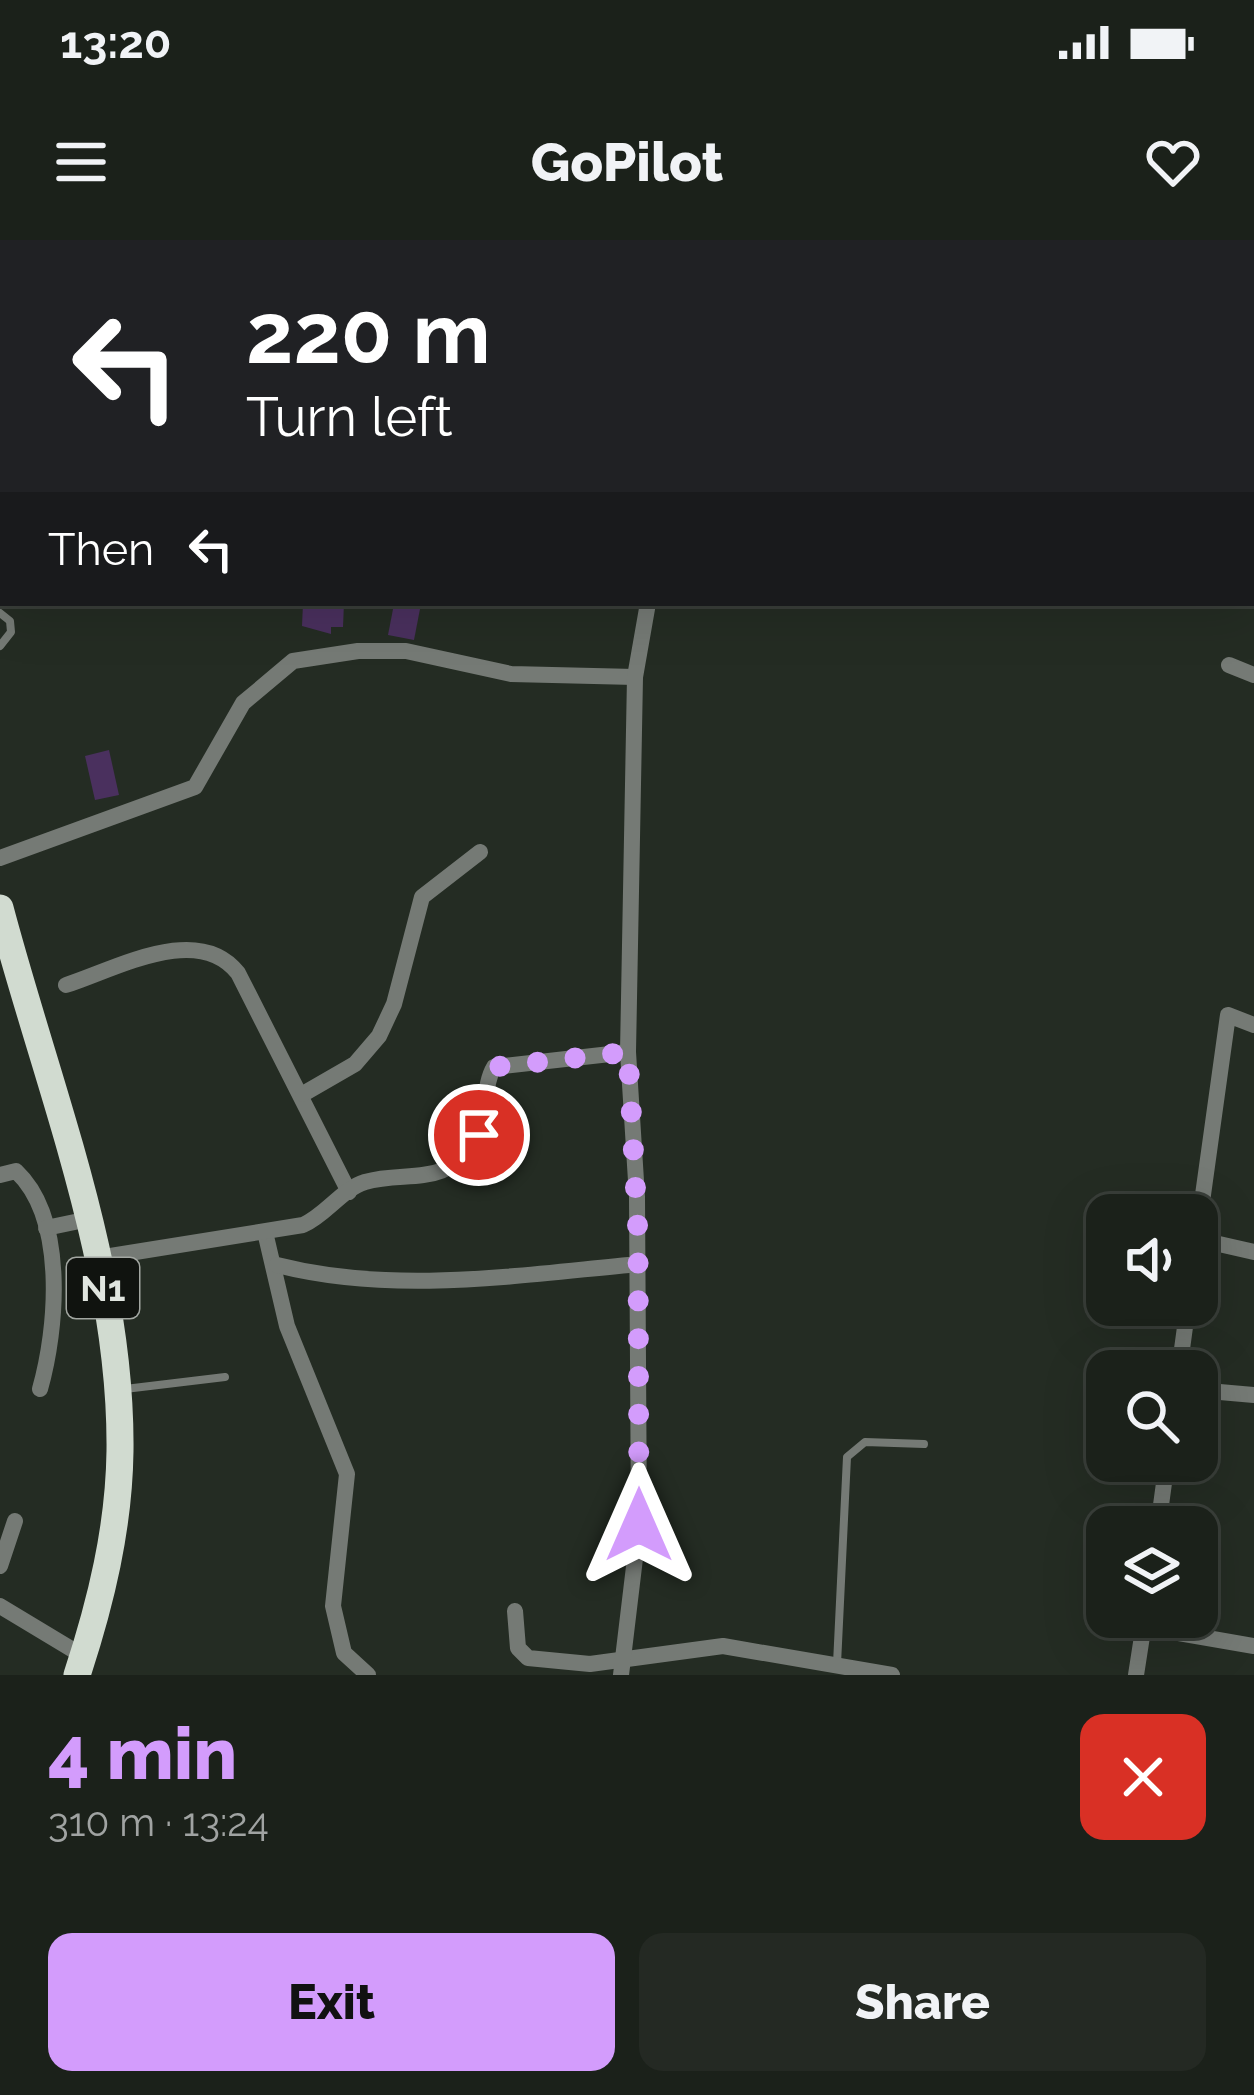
<!DOCTYPE html>
<html lang="en">
<head>
<meta charset="utf-8">
<style>
  body { margin:0; font-family:Raleway,sans-serif; background:#242923; color:#f1f3f6; height:100vh; display:flex; flex-direction:column; font-size:45px; white-space:nowrap }
  * { box-sizing:border-box; margin:0 }
  p { font-size:39px; color:#a0a3a2 }
  .icon { flex:none; width:66px; height:66px; fill:none; stroke:currentColor; stroke-width:2; stroke-linecap:round; stroke-linejoin:round }
  .map { position:relative; height:1435px; overflow:hidden }
  .details { display:flex; flex-direction:column; background:#1b211a; flex:1 }
  .details>* { flex:none }
  .guide { position:absolute; left:0px; top:0px; width:1254px; height:366px; box-shadow:0 12px 48px #0002,0 0 0 3px #393e39; background:#202124; color:#fff; overflow:hidden }
  .controls { position:absolute; left:1086px; top:954px; display:grid; gap:24px }
  .controls a { display:grid; place-items:center; width:132px; height:132px; border-radius:24px; background:#1b211a; box-shadow:0 12px 48px #0002,0 0 0 3px #393e39; font-size:60px }
  .pin { position:absolute; display:grid; place-items:center; width:102px; height:102px; color:#fff; margin:-51px; border:6px solid #fff; border-radius:50%; box-shadow:0 3px 12px #0007 }
  .me { position:absolute; width:132px; margin:-66px; rotate:0deg; stroke-linejoin:round; filter:drop-shadow(0 0 9px #0008) }
  .turn { display:flex; align-items:center; gap:42px; height:252px; padding:0 48px; font-size:54px }
  .turn .icon { width:156px; height:156px; stroke-width:2.5 }
  .turn b { display:block; font-size:84px; line-height:102px }
  .then { display:flex; align-items:center; height:114px; padding:0 48px; background:#0003; gap:24px; font-size:45px }
  .round { display:grid; place-items:center; flex:none; width:126px; height:126px; border-radius:24px; background:#242923 }
  .overview { display:flex; align-items:center; justify-content:space-between; height:204px; padding:0 48px }
  h1 { font-size:72px; font-weight:800; line-height:90px; color:#d39cfc }
  .button { display:flex; gap:24px; margin-top:auto; padding:24px 48px }
  .button a { flex:1; height:138px; border-radius:24px; background:#d39cfc; color:#111; font-size:48px; font-weight:800; line-height:138px; text-align:center }
  .button a+a { background:#242923; color:#f1f3f6 }
  .status { display:flex; justify-content:space-between; align-items:center; height:84px; padding:0 60px; background:#1b211a; direction:ltr }
  .status svg { height:33px; fill:currentColor }
  header { display:flex; justify-content:space-between; align-items:center; height:156px; padding:0 48px; background:#1b211a; font-size:54px; font-weight:800 }
  .map>svg:first-child { display:block }
  .building { fill:#4a305e }
  .lines { fill:none; stroke-linecap:round; stroke-linejoin:round }
  .service { stroke:#757a75; stroke-width:8 }
  .minor { stroke:#757a75; stroke-width:16 }
  .trunk { stroke:#d1dbd0; stroke-width:27 }
  .route { stroke:#d39cfc; stroke-width:21; stroke-dasharray:0 37.8 }
  .labels { text-anchor:middle; stroke-width:10; stroke-linejoin:round; paint-order:stroke }
  .shield { fill:#10130f; stroke:#a2a6a1; stroke-width:3 }
  .shield-label { font-size:36px; font-weight:bold; fill:#e0e5df }
</style>
</head>
<body>
<div class="status"><b>13:20</b><svg viewBox="0 0 49 12"><path d="M0 12V9h3v3zM5 12V6h3v6zM10 12V3h3v9zM15 12V0h3v12zM26 1h20v11H26zM47 4h2v5h-2z"/></svg></div>
<header><svg class="icon" aria-label="menu" viewBox="0 0 24 24"><path d="M4 6h16M4 12h16M4 18h16"/></svg>GoPilot<svg class="icon" aria-label="heart" viewBox="0 0 24 24"><path d="M12 20l-8-8c-3-5 5-10 8-4 3-6 11-1 8 4z"/></svg></header>
<div class="map">
<svg width="1254" height="1435" viewBox="0 0 1254 1435">
  <rect width="100%" height="100%" fill="#242c23"/>
  <g class="building">
    <polygon points="303,363 344,363 343,387 331,387 331,394 302,386"/>
    <polygon points="394,364 420,369 414,400 388,395"/>
    <polygon points="109,510 119,555 95,560 85,516"/>
  </g>
  <g class="lines">
    <g class="service">
      <polyline points="0,373 10,381 11,392 0,406"/>
      <polyline points="125,1149 225,1137"/>
      <polyline points="837,1424 847,1217 865,1202 924,1204"/>
    </g>
    <g class="minor">
      <polyline points="286,3 286,0"/>
      <polyline points="1167,3 1167,0"/>
      <polyline points="1251,62 1254,64"/>
      <polyline points="1229,425 1254,435"/>
      <polyline points="0,618 195,547 243,463 293,421 358,411 406,411 511,434 635,437"/>
      <path d="M66,745C116,729 198,682 238,733L349,952"/>
      <polyline points="303,854 355,824 379,796 394,764 422,657 480,612"/>
      <path d="M0,935L16,931C67,979 57,1089 40,1149"/>
      <polyline points="46,988 89,979"/>
      <polyline points="265,992 287,1086 347,1234 333,1366 344,1413 368,1435"/>
      <polyline points="1197,998 1228,775 1254,785"/>
      <polyline points="1197,999 1254,1012"/>
      <path d="M98,1018L303,985C326,975 342,949 365,942C408,930 446,949 475,900C489,877 482,847 494,827L628,812"/>
      <path d="M277,1025C395,1055 518,1035 639,1024"/>
      <polyline points="1179,1131 1188,1065"/>
      <polyline points="1197,1150 1254,1155"/>
      <polyline points="1158,1287 1167,1221"/>
      <polyline points="0,1326 15,1281"/>
      <polyline points="0,1366 83,1416"/>
      <polyline points="515,1371 518,1408 528,1418 590,1424 723,1406 892,1435"/>
      <polyline points="1144,1387 1254,1406"/>
      <polyline points="621,1435 639,1285 637,957 628,812 635,437 648,363"/>
      <polyline points="1136,1435 1145,1377"/>
    </g>
    <path class="trunk" d="M0,668C47,846 122,1026 120,1211C119,1288 101,1362 77,1435"/>
  </g>
  <g class="lines">
    <polyline class="route" points="479,895 494,827 628,812 638,994 639,1285"/>
  </g>
  <g class="labels">
    <rect class="shield" x="67" y="1018" width="72" height="60" rx="9"/>
    <g class="shield-label">
      <text x="103" y="1061">N1</text>
    </g>
  </g>
</svg>
<div class="controls">
<a><svg class="icon" aria-label="sound" viewBox="0 0 24 24"><path d="M4 9h4l5-4v14l-5-4H4zM17 9q2 3 0 6"/></svg></a>
<a><svg class="icon" aria-label="search" viewBox="0 0 24 24"><circle cx="10" cy="10" r="6"/><path d="M15 15l6 6"/></svg></a>
<a><svg class="icon" aria-label="layers" viewBox="0 0 24 24"><path d="M12 4l9 5-9 5-9-5zM3 14l9 5 9-5"/></svg></a>
</div>
<div class="pin" style="left:479px;top:895px;background:#d93025"><svg class="icon" aria-label="arrive" viewBox="0 0 24 24"><path d="M6 21V4h12l-3 4 3 4H6"/></svg></div>
<svg class="me" style="left:639px;top:1285px" viewBox="-20 -20 40 40"><path d="M0-17L14 15 0 8-14 15z" fill="#d39cfc" stroke="#fff" stroke-width="4"/></svg>
<div class="guide">
<div class="turn"><svg class="icon" aria-label="left" viewBox="0 0 24 24"><path d="M17 20v-9H6M10 6l-5 5 5 5"/></svg><div><b>220 m</b>Turn left</div></div>
<div class="then">Then<svg class="icon" aria-label="left" viewBox="0 0 24 24"><path d="M17 20v-9H6M10 6l-5 5 5 5"/></svg></div>
</div>
</div>
<section class="details">
<div class="overview"><div><h1>4 min</h1><p>310 m · 13:24</p></div><a class="round" style="background:#d93025;color:#fff"><svg class="icon" aria-label="close" viewBox="0 0 24 24"><path d="M6 6l12 12M18 6L6 18"/></svg></a></div>
<div class="button"><a>Exit</a><a>Share</a></div>
</section>
</body>
</html>
